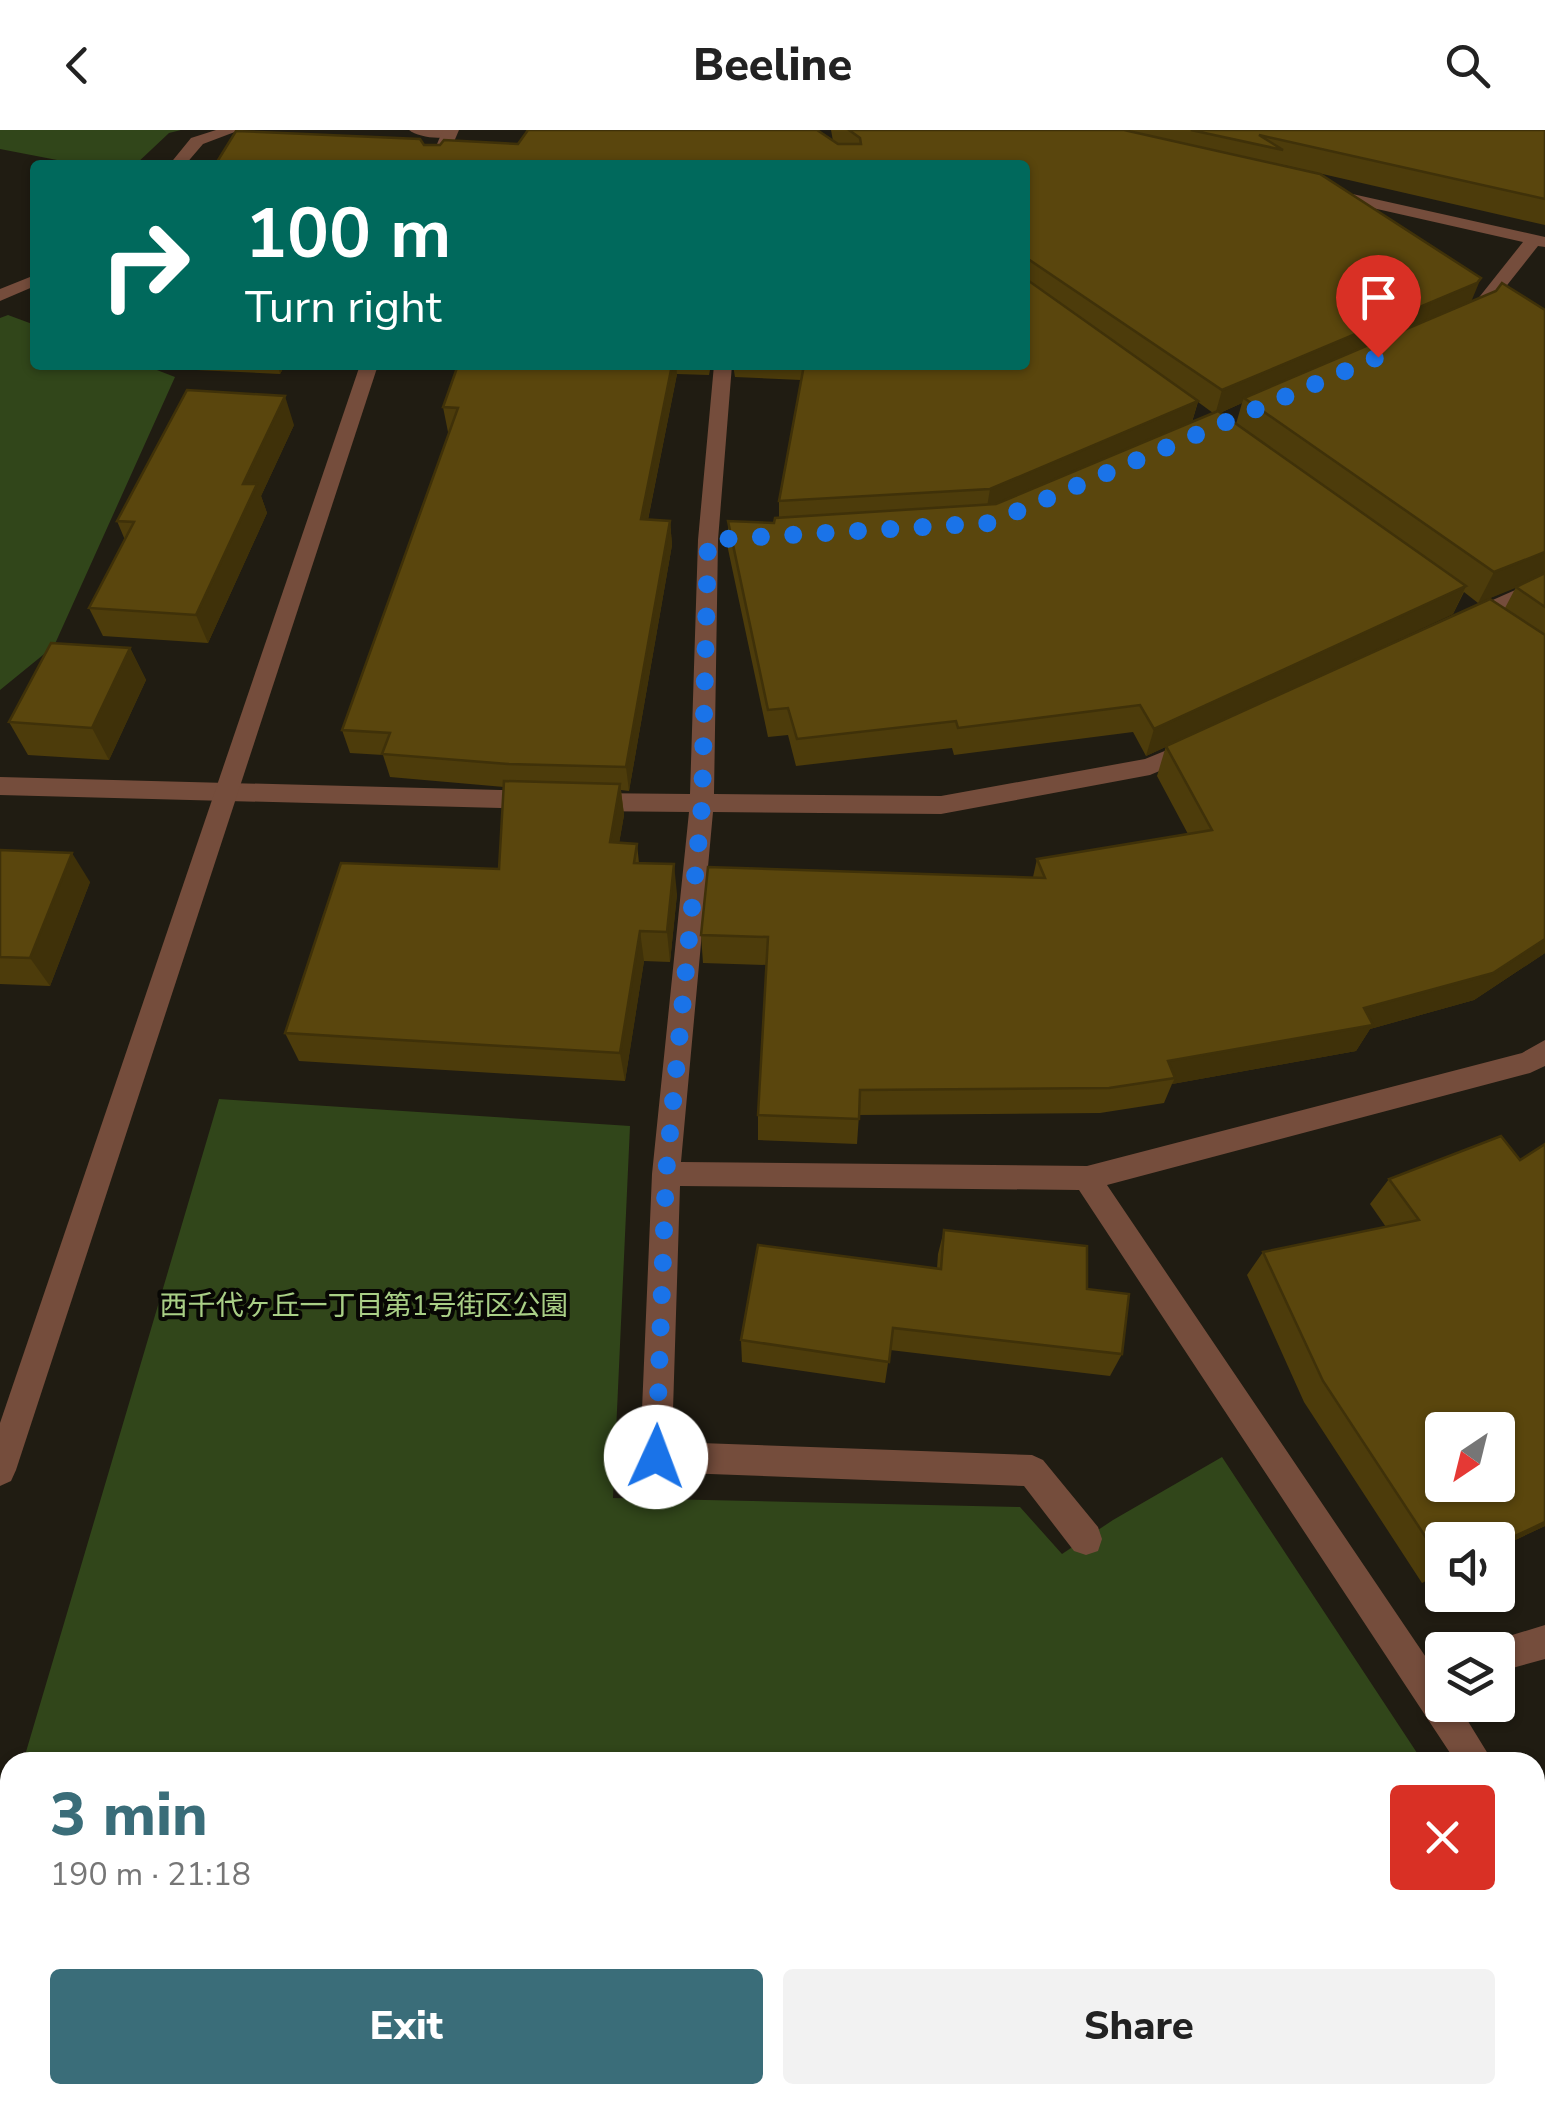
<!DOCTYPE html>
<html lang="en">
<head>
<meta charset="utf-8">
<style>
  body { margin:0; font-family:"Nunito Sans","Noto Sans JP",sans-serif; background:#f2f2f2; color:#222; height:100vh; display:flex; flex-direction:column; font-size:38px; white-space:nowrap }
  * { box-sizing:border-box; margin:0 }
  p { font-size:32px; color:#767676 }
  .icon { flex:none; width:55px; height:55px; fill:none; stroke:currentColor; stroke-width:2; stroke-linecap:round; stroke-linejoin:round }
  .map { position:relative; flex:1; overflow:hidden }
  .sheet { position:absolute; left:0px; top:1622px; width:1545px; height:352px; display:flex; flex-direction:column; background:#fff; border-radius:30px 30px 0 0; box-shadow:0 2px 8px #0004 }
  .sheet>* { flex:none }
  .guide { position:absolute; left:30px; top:30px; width:1000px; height:210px; border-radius:10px; box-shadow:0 2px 8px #0004; background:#00695c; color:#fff; overflow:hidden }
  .needle { width:65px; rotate:215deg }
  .tools { position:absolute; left:1425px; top:1282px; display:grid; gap:20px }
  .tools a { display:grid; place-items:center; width:90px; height:90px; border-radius:10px; background:#fff; box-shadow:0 2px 8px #0004; font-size:50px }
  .pin { position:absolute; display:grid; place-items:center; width:85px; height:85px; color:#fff; margin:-102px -42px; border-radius:50% 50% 50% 0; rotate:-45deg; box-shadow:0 0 10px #0007 }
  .pin .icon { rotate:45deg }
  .me { position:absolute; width:110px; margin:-55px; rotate:2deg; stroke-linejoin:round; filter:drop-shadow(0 0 8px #0008) }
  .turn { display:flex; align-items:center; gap:35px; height:210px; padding:0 50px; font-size:45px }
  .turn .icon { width:130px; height:130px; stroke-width:2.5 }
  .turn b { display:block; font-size:70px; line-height:85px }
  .round { display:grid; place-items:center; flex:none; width:105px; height:105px; border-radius:10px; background:#f2f2f2 }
  .overview { display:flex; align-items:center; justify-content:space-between; height:170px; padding:0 50px }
  h1 { font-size:60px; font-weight:800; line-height:75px; color:#3a6d79 }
  .button { display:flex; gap:20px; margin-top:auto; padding:20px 50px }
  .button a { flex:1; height:115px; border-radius:10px; background:#3a6d79; color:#fff; font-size:40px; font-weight:800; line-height:115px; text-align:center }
  .button a+a { background:#f2f2f2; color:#222 }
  header { display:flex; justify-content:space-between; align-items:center; height:130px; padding:0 50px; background:#fff; font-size:45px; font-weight:800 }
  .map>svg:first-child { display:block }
  .green { fill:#31461a }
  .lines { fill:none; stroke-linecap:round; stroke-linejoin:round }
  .minor { fill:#754d3c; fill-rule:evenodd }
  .tertiary { fill:#754d3c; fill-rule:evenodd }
  .wall { fill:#4d3c0b; fill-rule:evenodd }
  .shaded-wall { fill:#3f3109 }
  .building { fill:#5a460d; stroke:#3f3109; stroke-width:2.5; fill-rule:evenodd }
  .route { stroke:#1a73e8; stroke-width:18; stroke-dasharray:0 32.4 }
  .labels { text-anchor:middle; stroke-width:8; stroke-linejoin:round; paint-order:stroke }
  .park-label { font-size:28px; fill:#a9cf86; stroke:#080704 }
</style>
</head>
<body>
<header><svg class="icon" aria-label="back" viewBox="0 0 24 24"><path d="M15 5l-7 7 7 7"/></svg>Beeline<svg class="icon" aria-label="search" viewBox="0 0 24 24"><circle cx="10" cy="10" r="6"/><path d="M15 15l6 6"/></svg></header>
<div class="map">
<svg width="1545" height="1973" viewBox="0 0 1545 1973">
  <rect width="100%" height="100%" fill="#201c12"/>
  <g class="green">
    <polygon points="0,0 181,0 169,3 135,35 83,35 0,19"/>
    <polygon points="8,185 35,195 35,235 144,235 175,247 54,516 0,560 0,188"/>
    <polygon points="219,969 630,996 613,1368 1020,1377 1062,1424 1113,1390 1222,1327 1423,1632 23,1632"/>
    <polygon points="10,1677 10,1965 1535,1965 1535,1803 1545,1818 1545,1973 0,1973 0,1711"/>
  </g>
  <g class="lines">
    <g class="minor">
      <polygon points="216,0 240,0 203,14 185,35 169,35 191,8"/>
      <path d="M409,0H454L456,3C446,11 419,8 409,0Z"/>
      <polygon points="1330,59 1545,107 1545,117 1538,116 1481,188 1461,191 1461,183 1469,180 1523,112 1324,67 1322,64"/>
      <polygon points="35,145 35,156 0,171 0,159"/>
      <polygon points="714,235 732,235 718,410 714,664 941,666 1145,629 1194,609 1206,617 1202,623 1150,645 941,684 713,682 681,1032 1087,1036 1522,923 1545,910 1545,936 1530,943 1107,1055 1442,1551 1442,1575 1458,1575 1493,1632 1456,1632 1079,1060 680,1056 672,1312 1032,1325 1043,1330 1098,1397 1102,1409 1098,1421 1086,1425 1074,1421 1024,1356 656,1342 645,1338 640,1327 652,1044 689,682 585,681 573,672 585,663 690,664 698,410"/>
      <polygon points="1545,447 1545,462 1477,494 1461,494 1458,489 1461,484"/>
      <polygon points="0,647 537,661 549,670 537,679 0,665"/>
      <polygon points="1545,1495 1545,1529 1498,1542 1498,1520 1483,1520 1486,1513"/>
      <polygon points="1535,1703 1545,1707 1545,1754 1535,1750"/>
    </g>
    <g class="tertiary">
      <polygon points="443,0 459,0 444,35 428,35"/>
      <polygon points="360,235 378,235 16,1340 11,1351 0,1356 0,1293"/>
    </g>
  </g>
  <g class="wall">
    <path d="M831,0H1545V95L1279,34L1471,171L1545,180V823L1474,870L1370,899L1356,921L1172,954L1164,973L1100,983L859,985L857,1014L758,1010V985L767,835L703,833L701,805L1033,747L1037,729L1188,704L1157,646L1166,616L1505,478L1516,457L1478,473L1464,462L1453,484L1146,626L1133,602L954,625L952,618L796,636L788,605L768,607L728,419V391L774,393L779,388V371L801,250L735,247L733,235H1025L424,15L833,11ZM1198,272L1213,283L1192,292ZM1242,273L1236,294L1220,283Z"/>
    <polygon points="181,235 285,235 280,244 196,240"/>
    <polygon points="458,235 711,235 709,245 677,244 648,390 670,391 672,415 629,661 621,660 624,685 619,713 637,714 639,733 677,764 670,832 644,831 625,951 299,931 285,903 499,739 504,657 390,647 383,625 350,623 342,600 449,302 448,302 443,277"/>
    <polygon points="294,295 261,366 267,383 208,513 103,506 89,478 125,410 117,391"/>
    <polygon points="130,518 146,550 109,630 28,625 9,592"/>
    <polygon points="0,720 90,752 50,856 0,854"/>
    <polygon points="1545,1014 1545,1396 1498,1418 1442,1410 1442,1443 1422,1453 1304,1272 1247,1145 1263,1122 1386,1097 1370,1074 1389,1049 1520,1030"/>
    <polygon points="944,1100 1087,1159 1122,1224 1110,1246 890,1220 885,1253 742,1232 741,1210 937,1139 938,1124"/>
  </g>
  <g class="shaded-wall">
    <polygon points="1481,148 1471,172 1244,268 1242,273 1215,285 1222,260"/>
    <polygon points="278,235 285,235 280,244"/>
    <polygon points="672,235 676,235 677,244 643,414 641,389"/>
    <polygon points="285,266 294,295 261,366 267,383 208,513 196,485 243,354"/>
    <polygon points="1198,271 1191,295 986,383 990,359"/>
    <polygon points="670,391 672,415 629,661 626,637"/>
    <polygon points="1545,422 1545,446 1478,473 1494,442"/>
    <polygon points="1466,456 1453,484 1146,626 1154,599"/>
    <polygon points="130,518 146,550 109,630 92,598"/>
    <polygon points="620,654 624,685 614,743 610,712"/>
    <polygon points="72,723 90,752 50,856 30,828"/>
    <polygon points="674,734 677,764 670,832 667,802"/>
    <polygon points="640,801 644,831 625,951 620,923"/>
    <polygon points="1545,809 1545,823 1474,870 1370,899 1356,921 1172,954 1175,948 1168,931 1364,878"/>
    <polygon points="1545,1392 1545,1396 1498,1418 1498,1414"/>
    <polygon points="1442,1440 1442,1443 1422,1453"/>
  </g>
  <g class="building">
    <polygon points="528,0 817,0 838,14 861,14 860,8 849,0 1124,0 1320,44 1481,148 1477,153 1222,260 1028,129 1026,149 1198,271 990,359 779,371 804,235 1025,235 1025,35 215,35 236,1 420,9 424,15 440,15 444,10 518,14"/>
    <polygon points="1191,0 1545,0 1545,69 1259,5 1283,20"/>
    <polygon points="1502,153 1545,180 1545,422 1494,442 1244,268 1496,161"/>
    <polygon points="458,235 672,235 641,389 670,391 626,637 508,634 382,624 390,603 342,600 458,278 443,277"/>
    <polygon points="187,260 285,266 243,354 257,354 196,485 89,478 134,392 117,391"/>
    <polygon points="1218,281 1466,456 1154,599 1140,575 958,598 956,591 797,609 788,578 768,580 728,391 774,393 775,388 996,374"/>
    <polygon points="1545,443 1545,477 1516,457"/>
    <polygon points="1490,469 1545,505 1545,809 1493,843 1364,878 1373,895 1168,931 1175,948 1109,958 860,960 859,989 758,985 768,807 701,805 708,737 1045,748 1037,729 1212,700 1166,616"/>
    <polygon points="51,513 130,518 92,598 9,592"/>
    <polygon points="504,651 620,654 610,712 637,714 634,733 674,734 667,802 640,801 620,923 285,903 341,733 499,739"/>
    <polygon points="0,720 72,723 30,828 0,827"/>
    <path d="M1501,1006L1520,1030L1545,1014V1392L1498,1414V1410H1442V1432L1323,1251L1263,1122L1419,1090L1389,1049ZM1442,1300H1498V1355H1442Z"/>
    <polygon points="944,1100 1087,1116 1087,1159 1129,1164 1122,1224 893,1198 889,1232 741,1210 758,1115 941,1139"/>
  </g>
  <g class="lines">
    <polyline class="route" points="656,1327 666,1044 702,675 708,410 990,393 1378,227"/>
  </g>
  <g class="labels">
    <g class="park-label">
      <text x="364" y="1185">西千代ヶ丘一丁目第1号街区公園</text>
    </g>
  </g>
</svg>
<div class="tools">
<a><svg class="needle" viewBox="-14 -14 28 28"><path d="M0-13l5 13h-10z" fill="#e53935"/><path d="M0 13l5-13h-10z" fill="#767676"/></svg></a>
<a><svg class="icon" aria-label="sound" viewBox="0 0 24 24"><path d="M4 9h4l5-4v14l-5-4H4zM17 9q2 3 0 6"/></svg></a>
<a><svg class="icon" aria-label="layers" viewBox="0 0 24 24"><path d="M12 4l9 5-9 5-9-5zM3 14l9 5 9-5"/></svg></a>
</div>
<div class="pin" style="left:1378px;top:227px;background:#d93025"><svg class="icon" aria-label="arrive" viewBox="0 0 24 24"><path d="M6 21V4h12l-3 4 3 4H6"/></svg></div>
<svg class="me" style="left:656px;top:1327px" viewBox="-20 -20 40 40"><circle r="19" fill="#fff"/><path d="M0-13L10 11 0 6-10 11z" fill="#1a73e8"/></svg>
<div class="guide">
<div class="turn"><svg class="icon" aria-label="right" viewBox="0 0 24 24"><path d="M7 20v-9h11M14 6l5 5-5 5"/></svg><div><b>100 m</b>Turn right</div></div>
</div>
<section class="sheet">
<div class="overview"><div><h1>3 min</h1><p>190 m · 21:18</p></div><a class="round" style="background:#d93025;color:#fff"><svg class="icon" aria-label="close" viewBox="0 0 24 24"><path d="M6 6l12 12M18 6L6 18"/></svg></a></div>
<div class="button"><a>Exit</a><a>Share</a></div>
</section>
</div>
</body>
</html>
